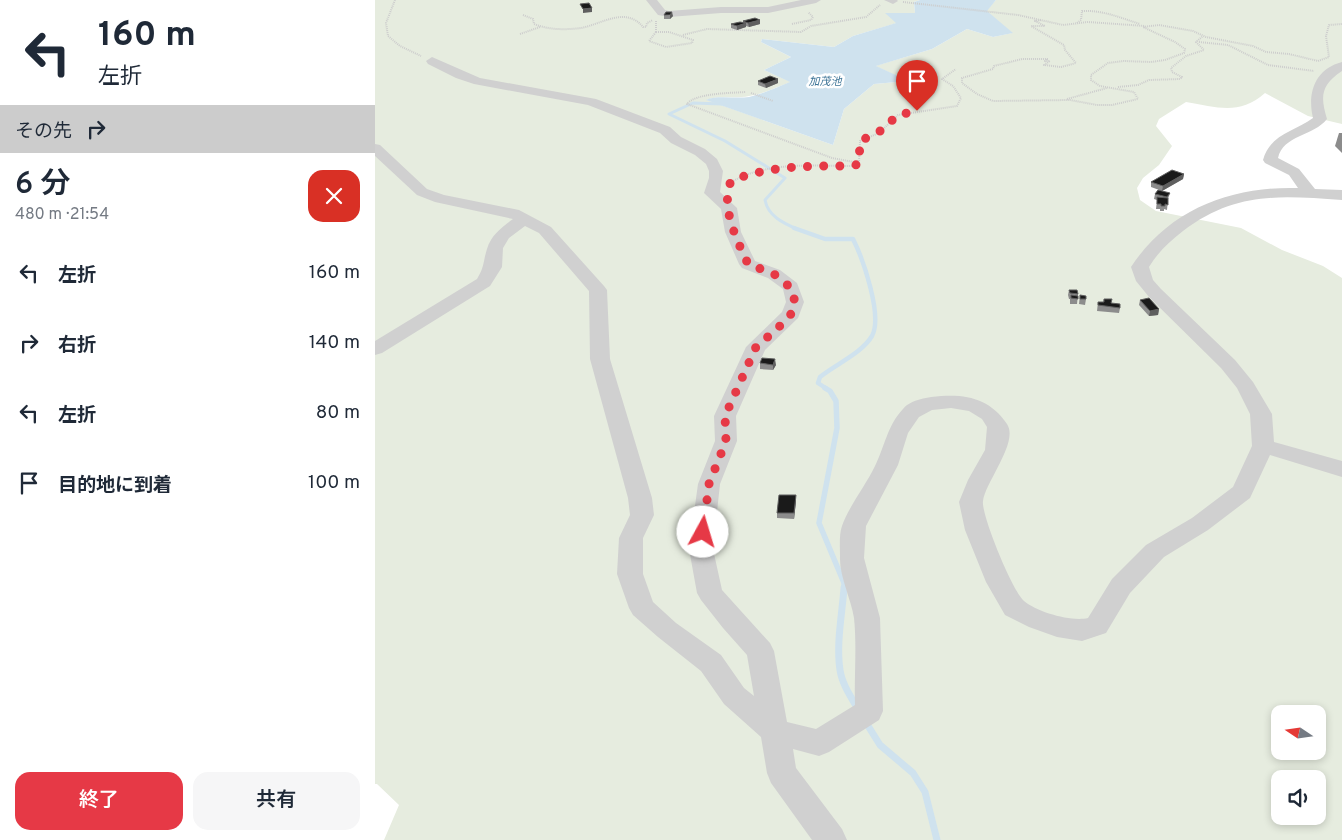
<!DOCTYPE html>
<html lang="ja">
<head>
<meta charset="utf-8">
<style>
  body { margin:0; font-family:Overpass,"Noto Sans JP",sans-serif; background:#f6f6f7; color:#1f2937; height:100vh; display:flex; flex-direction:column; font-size:19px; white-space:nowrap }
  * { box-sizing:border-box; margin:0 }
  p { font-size:16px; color:#747a83 }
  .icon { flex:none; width:28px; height:28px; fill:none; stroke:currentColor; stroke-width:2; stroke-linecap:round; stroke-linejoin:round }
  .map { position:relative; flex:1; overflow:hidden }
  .panel { display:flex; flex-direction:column; background:#fff; width:375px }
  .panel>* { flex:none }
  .top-card { background:#fff; color:#1f2937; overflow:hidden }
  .needle { width:32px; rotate:283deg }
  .fabs { position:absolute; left:896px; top:705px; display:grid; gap:10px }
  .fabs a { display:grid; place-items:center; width:55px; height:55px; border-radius:10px; background:#fff; box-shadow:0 2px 8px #0003; font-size:25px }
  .pin { position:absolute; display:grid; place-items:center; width:42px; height:42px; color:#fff; margin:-51px -21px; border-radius:50% 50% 50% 0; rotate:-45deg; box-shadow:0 0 5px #0007 }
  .pin .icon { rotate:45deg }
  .me { position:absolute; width:55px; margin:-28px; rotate:6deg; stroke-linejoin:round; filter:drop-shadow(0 0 4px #0008) }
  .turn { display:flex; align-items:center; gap:18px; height:105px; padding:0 15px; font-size:22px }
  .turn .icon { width:65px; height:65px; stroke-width:2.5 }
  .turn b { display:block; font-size:35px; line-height:42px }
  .then { display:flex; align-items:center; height:48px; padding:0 15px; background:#0003; gap:10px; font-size:19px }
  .round { display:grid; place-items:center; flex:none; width:52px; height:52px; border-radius:15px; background:#f6f6f7 }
  .headline { display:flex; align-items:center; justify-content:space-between; height:85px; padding:0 15px }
  h1 { font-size:30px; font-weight:600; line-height:38px }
  .primary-button { display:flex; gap:10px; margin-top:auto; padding:10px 15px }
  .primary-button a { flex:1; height:58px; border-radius:15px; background:#e63946; color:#fff; font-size:20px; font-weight:600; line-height:58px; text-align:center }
  .primary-button a+a { background:#f6f6f7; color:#1f2937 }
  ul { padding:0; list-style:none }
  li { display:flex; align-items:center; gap:15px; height:70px; padding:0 15px }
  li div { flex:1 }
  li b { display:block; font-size:19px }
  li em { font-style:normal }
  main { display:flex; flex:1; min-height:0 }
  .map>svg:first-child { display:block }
  .green { fill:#e6ecdf; fill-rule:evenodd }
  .water { fill:#cfe2ee }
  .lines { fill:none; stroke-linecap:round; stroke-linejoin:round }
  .stream-far3 { stroke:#cfe2ee; stroke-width:3 }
  .stream-far2 { stroke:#cfe2ee; stroke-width:4.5 }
  .stream-far1 { stroke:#cfe2ee; stroke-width:5.5 }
  .stream { stroke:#cfe2ee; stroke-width:7 }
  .path { stroke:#cdcdcd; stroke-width:2; stroke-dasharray:1 1; stroke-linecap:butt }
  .minor { fill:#d0d0d0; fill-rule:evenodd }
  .wall { fill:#8c8c8c }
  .shaded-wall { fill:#5f5f5f }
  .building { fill:#1a1a1a; stroke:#5f5f5f }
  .route { stroke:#e63946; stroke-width:9; stroke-dasharray:0 16.2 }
  .labels { text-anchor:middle; stroke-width:5; stroke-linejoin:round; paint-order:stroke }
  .far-water-label { font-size:11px; font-style:italic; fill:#3f7597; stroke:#fff }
</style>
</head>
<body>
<main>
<section class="panel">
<div class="top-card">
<div class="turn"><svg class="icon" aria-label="left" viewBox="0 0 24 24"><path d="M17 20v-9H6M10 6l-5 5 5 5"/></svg><div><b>160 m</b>左折</div></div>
<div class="then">その先<svg class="icon" aria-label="right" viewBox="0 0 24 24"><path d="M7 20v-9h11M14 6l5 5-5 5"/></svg></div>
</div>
<div class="headline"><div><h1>6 分</h1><p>480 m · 21:54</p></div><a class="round" style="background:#d93025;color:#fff"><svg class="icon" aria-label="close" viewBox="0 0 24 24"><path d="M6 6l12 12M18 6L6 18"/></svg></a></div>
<ul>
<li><svg class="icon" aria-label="left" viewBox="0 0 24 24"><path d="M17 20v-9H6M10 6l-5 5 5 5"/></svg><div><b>左折</b></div><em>160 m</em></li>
<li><svg class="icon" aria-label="right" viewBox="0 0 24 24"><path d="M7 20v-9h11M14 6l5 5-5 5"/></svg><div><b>右折</b></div><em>140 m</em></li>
<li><svg class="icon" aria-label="left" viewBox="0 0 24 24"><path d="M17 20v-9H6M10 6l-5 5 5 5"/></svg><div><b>左折</b></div><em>80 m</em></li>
<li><svg class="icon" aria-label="arrive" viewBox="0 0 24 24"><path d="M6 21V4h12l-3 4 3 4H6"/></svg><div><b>目的地に到着</b></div><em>100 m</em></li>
</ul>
<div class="primary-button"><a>終了</a><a>共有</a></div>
</section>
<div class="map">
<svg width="967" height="840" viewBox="0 0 967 840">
  <rect width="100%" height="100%" fill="#fff"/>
  <path class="green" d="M0,0H545L539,2L540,13H511L522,23L478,36L459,47L387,39L386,42L416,57L389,70L416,82C402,87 388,94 374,96C362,99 340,95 332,100L458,145L469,109L499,84L533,81L500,66L557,49L592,29L618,37L637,33L611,11L621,0H967V124L933,116L890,93C864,116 842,107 811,102L784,119L781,126L797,146L784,165L768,178L762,188L765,200L781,211L866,228L907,250L948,266L967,278V840H9L24,805L2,784H0ZM905,714H942V751H905ZM905,779H942V816H905Z"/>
  <path class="water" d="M545,0H621L612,11L638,33L618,37L592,29L557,49L501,66L534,81L499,84L469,109L458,145L331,100C341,95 361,99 374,97C388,94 402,87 415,82L389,70L416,57L386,42L387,39L459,47L478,36L521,23L510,13H540L539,2Z"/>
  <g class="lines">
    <path class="stream-far3" d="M347,104L318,103L294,114L350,141L410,178L390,200C393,216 408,223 422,229"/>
    <path class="stream-far2" d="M419,228L450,239H478C488,259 508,316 497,336C486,354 461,364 445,377L443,383L452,389"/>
    <polyline class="stream-far1" points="450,388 455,391 461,401 462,428 444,523 469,583 469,589"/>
    <g class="stream">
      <path d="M469,588C467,615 461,644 465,670C467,684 476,697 483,709"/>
      <polyline points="490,721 505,745 538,773 550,792 562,840"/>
    </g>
    <g class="path">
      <polyline points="20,0 11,23 13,36 25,46 46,56"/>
      <polyline points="528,2 643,15 688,25 713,22 770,26"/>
      <path d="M148,15L158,19L159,24C174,30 190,30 206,28C227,24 251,6 268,27H271L272,23L278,20"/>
      <polyline points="666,20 660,21 670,26 656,26 689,45 690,50 701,63 686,67 669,65 675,61 670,61 673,59 647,59 619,66 618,69 587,78 587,83 602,94 618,101 695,100 722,105 737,105 763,99 759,92 725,86 716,80 716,75 733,63 749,61 776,62 790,60 809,53 810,49 800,42 768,27 784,25 818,31 831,37 878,46 891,52 914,54 943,61 954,57 951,36 954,25 967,24"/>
      <polyline points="281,21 281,32"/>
      <path d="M702,23L706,20L707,11C728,10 746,18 765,24"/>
      <polyline points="417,24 436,20 438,17 433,12"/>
      <polygon points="281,32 294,32 318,40 317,43 291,47 274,41"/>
      <polyline points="145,34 165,27"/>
      <polyline points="308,35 332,29 426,32 436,26 491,17 505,5"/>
      <polyline points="824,42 853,45 893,65 939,71"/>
      <polyline points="743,87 763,85 774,80 805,79 807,77 797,72 796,68 811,56 829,50 821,42 828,36"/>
      <polyline points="376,93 398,101"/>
      <polyline points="692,99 732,88"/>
      <polyline points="484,163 485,141 504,133 523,115 582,106 586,98 578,86 567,79 581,69"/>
      <path d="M355,183C390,161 437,166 477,166L484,163L457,158L312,104C320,93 357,93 371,92"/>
    </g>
    <g class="minor">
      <polygon points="271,0 282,0 290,10 294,11 346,7 393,7 426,0 446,0 441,3 393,13 346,13 294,17 283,15"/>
      <polygon points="509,0 522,0 523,1 518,4"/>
      <path d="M57,57L105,78L221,99L295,127L306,137L330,149L342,159L348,171L345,192L362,208L366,232L380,261L405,270L422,283L429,302L423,318L390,350L361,416L362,441L345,484L338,549L347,590L395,643L399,651L412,722L441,729L480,705C479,677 482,646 479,618C476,598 464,576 465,556C465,547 464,534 467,526C474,506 491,485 500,466C510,446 512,426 528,409C536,399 554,397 566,396C594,394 616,400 632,424C644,442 611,481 608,501C606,515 638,592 649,601C662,612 696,622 713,618L737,579L771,545L817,518L858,487L877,446L875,414L862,388L846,368L774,297L761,281L756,267C794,209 857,186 923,188L914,175L890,163L888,160C895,134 919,132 938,118C932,93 940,69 967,62V71C946,85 945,96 952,119C939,136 908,135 903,158L924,169L940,189L967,190V200C905,196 861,191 808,231C795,241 783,252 774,267L778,280L786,289L860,360L878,382L897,414L899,442L967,461V477L895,455L875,498L833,530L789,557L755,593L731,633L707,641L682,637L654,627L630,615L611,582L590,530L584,502L593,480L610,450L612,427L607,419L594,411L576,408L557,410L544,417L533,433L523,465L491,526L489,558L505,618L508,711L504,720L454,752L444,756L418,749L421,768L467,829L472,840H437L396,783L392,773L386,737L349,704L326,671L283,637L258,615L254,608L242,574L244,538L255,515L253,498L215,359L214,291L164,233L150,226L134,238L128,248L127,267L115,286L7,353L0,355V341L102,279C110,266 108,261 112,249C116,235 127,227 138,219L60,202L42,195L0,156V144L5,145L52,189L69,195L144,210L176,227L229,286L232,290L235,359L277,498L279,515L268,538V574L278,602L301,623L346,655L369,688L379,696L372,655L348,628L326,600L322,593L314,549L323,484L340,441L339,416L371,347L407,312L411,302L408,289L393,278L367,268L364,264L350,232L346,209L329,193L334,178V171L331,164L320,155L296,143L285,133L213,105L99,84L81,78L53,64L51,61Z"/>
    </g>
  </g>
  <g class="wall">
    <polygon points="289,15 298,16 295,19 289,19"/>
    <polygon points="368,21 385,24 374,27 371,26 371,27 362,30 356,28 356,24 368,22"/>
    <polygon points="383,81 403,83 391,88 383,85"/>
    <polygon points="964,133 967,133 967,153 960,146"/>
    <polygon points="809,174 808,179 787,191 776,187 776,182"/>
    <polygon points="795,193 793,199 792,210 789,209 789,211 785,211 785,209 781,209 782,200 779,199 780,194"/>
    <polygon points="694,290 703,294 702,304 695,304 695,299 694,299 693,295"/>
    <polygon points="705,295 711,299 710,305 704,304"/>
    <polygon points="729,299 745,308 744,313 722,311 723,302 728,302"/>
    <polygon points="765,300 784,309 783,315 774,316 764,305"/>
    <polygon points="385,363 401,365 398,370 385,369"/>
    <polygon points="421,495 421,501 419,519 402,518 402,513"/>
  </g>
  <g class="shaded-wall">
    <polygon points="217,8 217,12 208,13 208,9"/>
    <polygon points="297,12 298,16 295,19 295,15"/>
    <polygon points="385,20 385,24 374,27 373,23"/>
    <polygon points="371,23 371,27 362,30 362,26"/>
    <polygon points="403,79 403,83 391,88 390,84"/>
    <polygon points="809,174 808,179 787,191 788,186"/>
    <polygon points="784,309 783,315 774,316 775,311"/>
    <polygon points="400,359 401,365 398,370 398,365"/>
    <polygon points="421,495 421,501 419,519 419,513"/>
  </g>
  <g class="building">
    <polygon points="214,3 217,8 208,9 205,4"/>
    <polygon points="291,12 297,12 295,15 289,15"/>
    <polygon points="380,18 385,20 373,23 368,21"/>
    <polygon points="365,22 371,23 362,26 356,24"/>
    <polygon points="395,76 403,79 390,84 383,81"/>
    <polygon points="797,170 809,174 788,186 776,182"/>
    <polygon points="783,190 795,193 792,197 780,194"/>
    <polygon points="782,197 793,198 793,205 790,204 790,206 786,206 786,204 782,204"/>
    <polygon points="694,290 702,290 703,294 695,293"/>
    <polygon points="696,295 703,296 703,299 696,298"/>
    <polygon points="705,295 711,296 711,299 705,299"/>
    <polygon points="774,298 784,309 775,311 765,300"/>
    <polygon points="729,299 737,299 736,303 745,304 745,308 723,305 723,302 729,302"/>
    <polygon points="387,358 400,359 398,365 385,363"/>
    <polygon points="404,495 421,495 419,513 402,513"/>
  </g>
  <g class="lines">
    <path class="route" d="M328,532L334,484L351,441L350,416L381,347L402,329L416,314L420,302L416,288L399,274L373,264C362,240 345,207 356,181C395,165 435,166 477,166L484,164L485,141L504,132L523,115L542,111"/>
  </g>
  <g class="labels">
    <g class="far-water-label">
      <text x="450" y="85">加茂池</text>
    </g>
  </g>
</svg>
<div class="fabs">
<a><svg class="needle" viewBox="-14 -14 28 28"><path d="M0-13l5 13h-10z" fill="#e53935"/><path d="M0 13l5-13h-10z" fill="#747a83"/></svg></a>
<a><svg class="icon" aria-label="sound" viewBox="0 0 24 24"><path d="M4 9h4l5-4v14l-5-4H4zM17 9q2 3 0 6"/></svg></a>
</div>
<div class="pin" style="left:542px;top:111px;background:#d93025"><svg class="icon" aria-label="arrive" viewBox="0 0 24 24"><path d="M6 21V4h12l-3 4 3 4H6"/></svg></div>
<svg class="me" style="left:328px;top:532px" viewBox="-20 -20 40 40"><circle r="19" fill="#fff"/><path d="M0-13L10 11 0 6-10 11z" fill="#e63946"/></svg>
</div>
</main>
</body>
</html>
